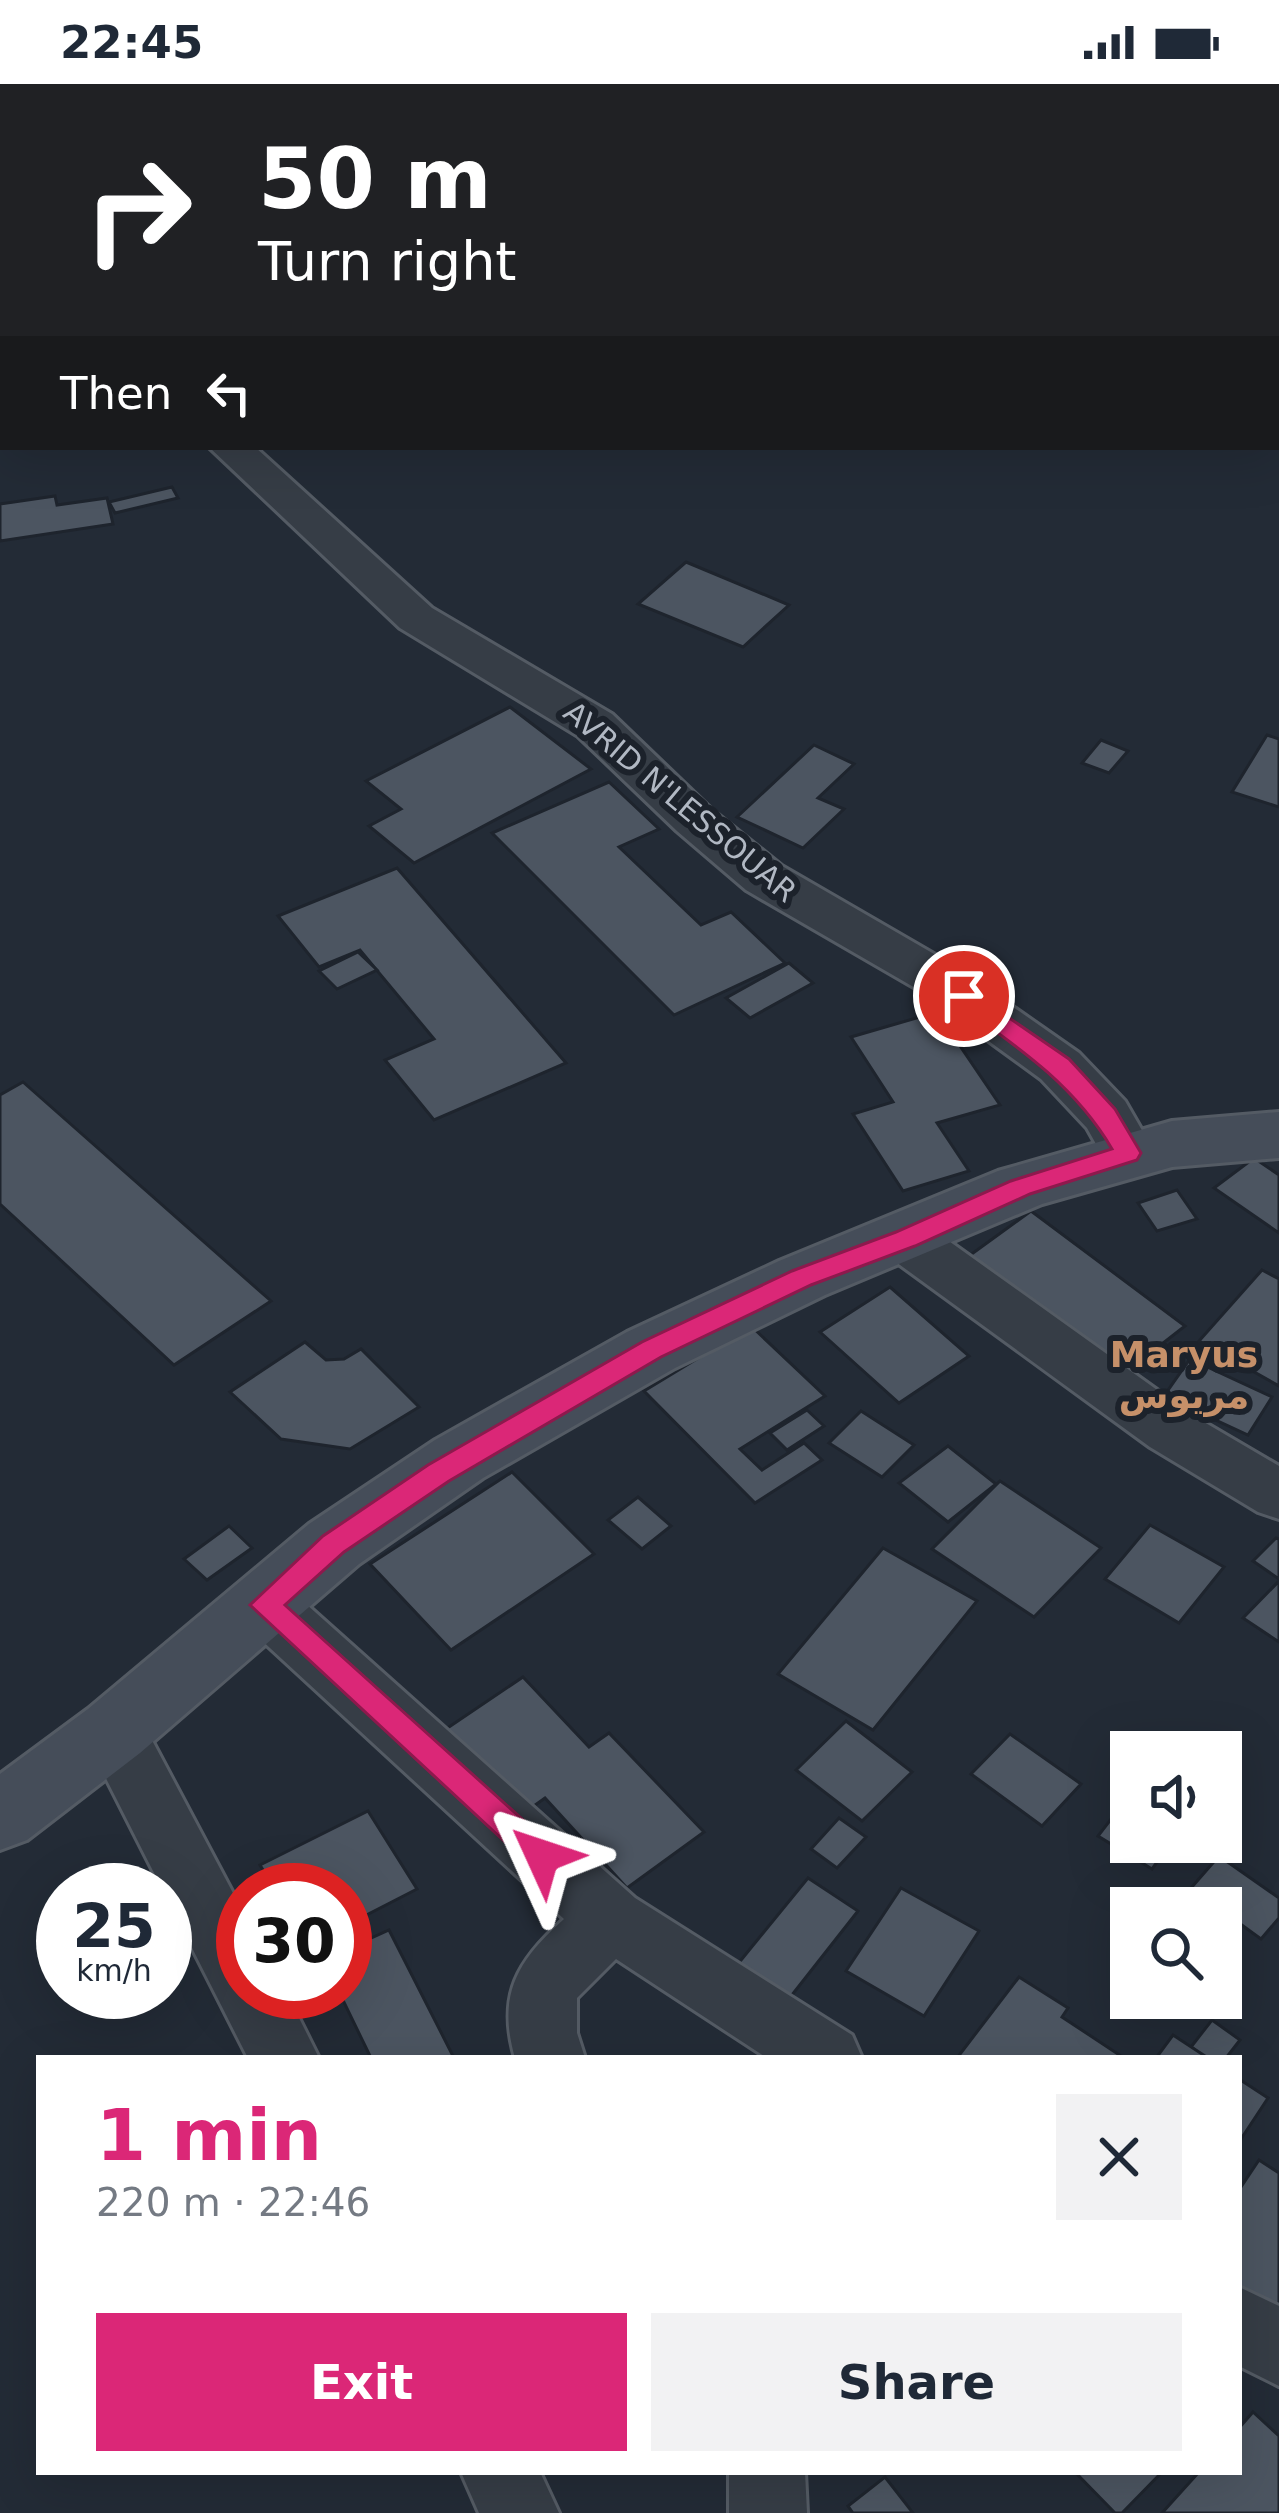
<!DOCTYPE html>
<html lang="en">
<head>
<meta charset="utf-8">
<style>
  body { margin:0; font-family:"DejaVu Sans","Noto Sans Arabic",sans-serif; background:#f2f2f3; color:#1f2937; height:100vh; display:flex; flex-direction:column; font-size:45px; white-space:nowrap }
  * { box-sizing:border-box; margin:0 }
  p { font-size:39px; color:#747a83 }
  .icon { flex:none; width:66px; height:66px; fill:none; stroke:currentColor; stroke-width:2; stroke-linecap:round; stroke-linejoin:round }
  .map { position:relative; flex:1; overflow:hidden }
  .details { position:absolute; left:36px; top:1971px; width:1206px; height:420px; display:flex; flex-direction:column; background:#fff; border-radius:0px; box-shadow:0 12px 48px #0002 }
  .details>* { flex:none }
  .guide { position:absolute; left:0px; top:0px; width:1281px; height:366px; box-shadow:0 12px 48px #0002; background:#202124; color:#fff; overflow:hidden }
  .tools { position:absolute; left:1110px; top:1647px; display:grid; gap:24px }
  .tools a { display:grid; place-items:center; width:132px; height:132px; border-radius:0px; background:#fff; box-shadow:0 12px 48px #0002; font-size:60px }
  .speed { position:absolute; left:36px; top:1779px; display:flex; gap:24px; font-size:60px; font-weight:700; text-align:center }
  .speed>* { display:grid; place-content:center; width:156px; height:156px; border-radius:50%; background:#fff; box-shadow:0 12px 48px #0002; line-height:1 }
  .speed small { font-size:30px; font-weight:400 }
  .speed .limit { border:18px solid #d22; background:#fff; color:#111 }
  .pin { position:absolute; display:grid; place-items:center; width:102px; height:102px; color:#fff; margin:-51px; border:6px solid #fff; border-radius:50%; box-shadow:0 3px 12px #0007 }
  .me { position:absolute; width:132px; margin:-66px; rotate:312deg; stroke-linejoin:round; filter:drop-shadow(0 0 9px #0008) }
  .turn { display:flex; align-items:center; gap:42px; height:252px; padding:0 60px; font-size:54px }
  .turn .icon { width:156px; height:156px; stroke-width:2.5 }
  .turn b { display:block; font-size:84px; line-height:102px }
  .then { display:flex; align-items:center; height:114px; padding:0 60px; background:#0003; gap:24px; font-size:45px }
  .round { display:grid; place-items:center; flex:none; width:126px; height:126px; border-radius:0px; background:#f2f2f3 }
  .headline { display:flex; align-items:center; justify-content:space-between; height:204px; padding:0 60px }
  h1 { font-size:72px; font-weight:800; line-height:90px; color:#db2777 }
  .button { display:flex; gap:24px; margin-top:auto; padding:24px 60px }
  .button a { flex:1; height:138px; border-radius:0px; background:#db2777; color:#fff; font-size:48px; font-weight:800; line-height:138px; text-align:center }
  .button a+a { background:#f2f2f3; color:#1f2937 }
  .status { display:flex; justify-content:space-between; align-items:center; height:84px; padding:0 60px; background:#fff; direction:ltr }
  .status svg { height:33px; fill:currentColor }
  .map>svg:first-child { display:block }
  .lines { fill:none; stroke-linecap:round; stroke-linejoin:round }
  .river { fill:#3a495d; fill-rule:evenodd }
  .building { fill:#4c5561; stroke:#1e242d; stroke-width:3 }
  .minor-casing { stroke:#545b64; stroke-width:6 }
  .secondary-casing { stroke:#545b64; stroke-width:6 }
  .path { stroke:#455456; stroke-width:6; stroke-dasharray:6 6; stroke-linecap:butt }
  .minor { fill:#363d46; fill-rule:evenodd }
  .secondary { fill:#454d59; fill-rule:evenodd }
  .route { fill:#db2777; stroke:#8e194d; stroke-width:3 }
  .labels { text-anchor:middle; stroke-width:12; stroke-linejoin:round; paint-order:stroke }
  .street-label { font-size:30px; fill:#b1b8c3; stroke:#1c222b }
  .quarter-label { font-size:36px; font-weight:bold; fill:#c69069; stroke:#1c222b }
</style>
</head>
<body>
<div class="status"><b>22:45</b><svg viewBox="0 0 49 12"><path d="M0 12V9h3v3zM5 12V6h3v6zM10 12V3h3v9zM15 12V0h3v12zM26 1h20v11H26zM47 4h2v5h-2z"/></svg></div>
<div class="map">
<svg width="1279" height="2429" viewBox="0 0 1279 2429">
  <rect width="100%" height="100%" fill="#232b36"/>
  <g class="lines">
    <g class="river">
      <polygon points="507,0 585,0 505,3"/>
      <polygon points="3,142 3,184 0,185 0,143"/>
    </g>
  </g>
  <g class="building">
    <polygon points="172,403 178,414 115,429 109,418"/>
    <polygon points="55,412 57,421 107,414 113,440 0,457 0,420"/>
    <polygon points="686,478 789,521 743,563 638,520"/>
    <polygon points="510,623 591,685 414,779 369,742 401,725 366,697"/>
    <polygon points="1267,651 1279,655 1279,723 1232,708"/>
    <polygon points="1101,656 1128,667 1109,689 1082,679"/>
    <polygon points="814,661 854,680 818,714 844,725 803,764 737,733"/>
    <polygon points="609,698 659,745 619,763 701,841 731,828 785,879 674,931 492,749"/>
    <polygon points="397,784 566,979 434,1036 385,976 434,955 360,866 319,883 278,832"/>
    <polygon points="358,868 377,886 337,905 319,887"/>
    <polygon points="789,879 813,899 750,934 726,914"/>
    <polygon points="937,928 1000,1021 937,1039 969,1087 903,1107 853,1030 893,1018 851,953"/>
    <polygon points="23,998 271,1217 174,1281 0,1120 0,1011"/>
    <polygon points="1254,1074 1279,1091 1279,1149 1214,1104"/>
    <polygon points="1177,1106 1197,1135 1157,1147 1138,1119"/>
    <polygon points="1031,1127 1185,1242 1117,1295 962,1177"/>
    <polygon points="1262,1186 1279,1195 1279,1302 1199,1257"/>
    <polygon points="890,1203 969,1272 899,1319 820,1248"/>
    <polygon points="751,1242 825,1312 740,1365 762,1386 804,1359 822,1376 755,1419 644,1307"/>
    <polygon points="305,1258 326,1276 344,1275 361,1265 419,1323 350,1365 281,1355 230,1308"/>
    <polygon points="1190,1275 1272,1313 1248,1351 1164,1312"/>
    <polygon points="807,1326 824,1342 787,1366 770,1349"/>
    <polygon points="861,1327 914,1361 882,1393 829,1359"/>
    <polygon points="948,1362 996,1400 948,1438 899,1399"/>
    <polygon points="512,1388 594,1470 451,1566 370,1480"/>
    <polygon points="1000,1397 1101,1464 1034,1533 932,1465"/>
    <polygon points="638,1413 671,1442 642,1465 608,1436"/>
    <polygon points="1150,1441 1224,1483 1179,1539 1105,1495"/>
    <polygon points="229,1442 252,1464 207,1496 184,1475"/>
    <polygon points="1276,1454 1279,1455 1279,1495 1253,1477"/>
    <polygon points="883,1464 977,1517 873,1646 778,1590"/>
    <polygon points="1279,1497 1279,1558 1243,1534"/>
    <polygon points="523,1593 589,1663 609,1649 704,1748 627,1804 545,1714 524,1729 446,1645"/>
    <polygon points="846,1637 912,1688 862,1737 796,1686"/>
    <polygon points="1010,1650 1081,1700 1042,1742 971,1690"/>
    <polygon points="1131,1709 1131,1758 1172,1758 1152,1785 1098,1752"/>
    <polygon points="368,1727 417,1805 345,1842 345,1806 275,1806 260,1781"/>
    <polygon points="839,1734 866,1753 837,1784 811,1765"/>
    <polygon points="1219,1772 1279,1814 1279,1834 1261,1855 1191,1804"/>
    <polygon points="808,1794 858,1827 788,1916 737,1881"/>
    <polygon points="901,1804 979,1847 924,1932 846,1887"/>
    <polygon points="389,1846 454,1974 371,1974 339,1908 345,1908 345,1866"/>
    <polygon points="1019,1893 1068,1924 1062,1933 1124,1974 957,1974"/>
    <polygon points="1212,1936 1240,1956 1226,1974 1206,1974 1191,1963"/>
    <polygon points="1173,1951 1208,1974 1156,1974"/>
    <polygon points="1239,1995 1268,2014 1239,2058"/>
    <polygon points="1259,2076 1279,2089 1279,2221 1275,2228 1239,2204 1239,2106"/>
    <polygon points="1253,2328 1279,2352 1279,2429 1162,2429 1199,2388 1239,2388 1239,2344"/>
    <polygon points="1075,2388 1162,2388 1122,2429 1115,2429"/>
    <polygon points="885,2393 913,2429 853,2429 848,2422"/>
  </g>
  <g class="lines">
    <g class="minor-casing">
      <g id="minor">
        <polygon points="209,363 255,363 432,524 612,630 711,725 782,782 953,881 1079,969 1125,1017 1155,1069 1147,1083 1128,1089 1109,1083 1087,1044 1041,995 917,905 746,806 677,747 578,652 400,544"/>
        <polygon points="905,1134 925,1140 1192,1331 1279,1382 1279,1435 1258,1428 1150,1363 885,1170 877,1155 885,1140"/>
        <path d="M265,1495L287,1503L635,1814L852,1951L862,1974H767L616,1875L577,1914V1949L585,1974H515C497,1911 517,1877 564,1835L243,1539L234,1521L243,1503Z"/>
        <polygon points="114,1620 137,1628 243,1828 243,1908 286,1908 319,1974 248,1974 82,1647 91,1628"/>
        <polygon points="1239,2203 1279,2222 1279,2302 1239,2282"/>
        <polygon points="461,2388 540,2388 559,2429 479,2429"/>
        <polygon points="729,2388 805,2388 807,2429 729,2429"/>
      </g>
    </g>
    <g class="secondary-casing">
      <polygon id="secondary" points="1279,1028 1279,1074 1172,1083 1042,1120 825,1211 675,1284 483,1394 359,1480 140,1669 27,1756 0,1766 0,1690 88,1625 309,1440 435,1356 627,1248 779,1177 998,1087 1172,1037"/>
    </g>
    <polyline class="path" points="0,11 3,17"/>
    <use href="#minor" class="minor"/>
    <use href="#secondary" class="secondary"/>
  </g>
  <path class="route" d="M964,903L1069,975L1115,1025L1141,1069L1137,1076L1030,1110L915,1162L811,1201L661,1273L449,1397L344,1468L285,1521L553,1763L558,1772L553,1782L542,1786L531,1782L250,1521L323,1452L428,1381L642,1258L792,1187L896,1148L1011,1097L1112,1065C1074,1000 1015,961 955,918L952,912L955,906Z"/>
  <g class="labels">
    <g class="street-label">
      <text transform="translate(680 718) rotate(40)" y="10">AVRID N'LESSOUAR</text>
    </g>
    <g class="quarter-label">
      <text x="1184" y="1283">Maryus<tspan x="1184" dy="41">مريوس</tspan></text>
    </g>
  </g>
</svg>
<div class="tools">
<a><svg class="icon" aria-label="sound" viewBox="0 0 24 24"><path d="M4 9h4l5-4v14l-5-4H4zM17 9q2 3 0 6"/></svg></a>
<a><svg class="icon" aria-label="search" viewBox="0 0 24 24"><circle cx="10" cy="10" r="6"/><path d="M15 15l6 6"/></svg></a>
</div>
<div class="speed"><div>25<small>km/h</small></div><div class="limit">30</div></div>
<div class="pin" style="left:964px;top:912px;background:#d93025"><svg class="icon" aria-label="arrive" viewBox="0 0 24 24"><path d="M6 21V4h12l-3 4 3 4H6"/></svg></div>
<svg class="me" style="left:542px;top:1772px" viewBox="-20 -20 40 40"><path d="M0-17L14 15 0 8-14 15z" fill="#db2777" stroke="#fff" stroke-width="4"/></svg>
<div class="guide">
<div class="turn"><svg class="icon" aria-label="right" viewBox="0 0 24 24"><path d="M7 20v-9h11M14 6l5 5-5 5"/></svg><div><b>50 m</b>Turn right</div></div>
<div class="then">Then<svg class="icon" aria-label="left" viewBox="0 0 24 24"><path d="M17 20v-9H6M10 6l-5 5 5 5"/></svg></div>
</div>
<section class="details">
<div class="headline"><div><h1>1 min</h1><p>220 m · 22:46</p></div><a class="round"><svg class="icon" aria-label="close" viewBox="0 0 24 24"><path d="M6 6l12 12M18 6L6 18"/></svg></a></div>
<div class="button"><a>Exit</a><a>Share</a></div>
</section>
</div>
</body>
</html>
